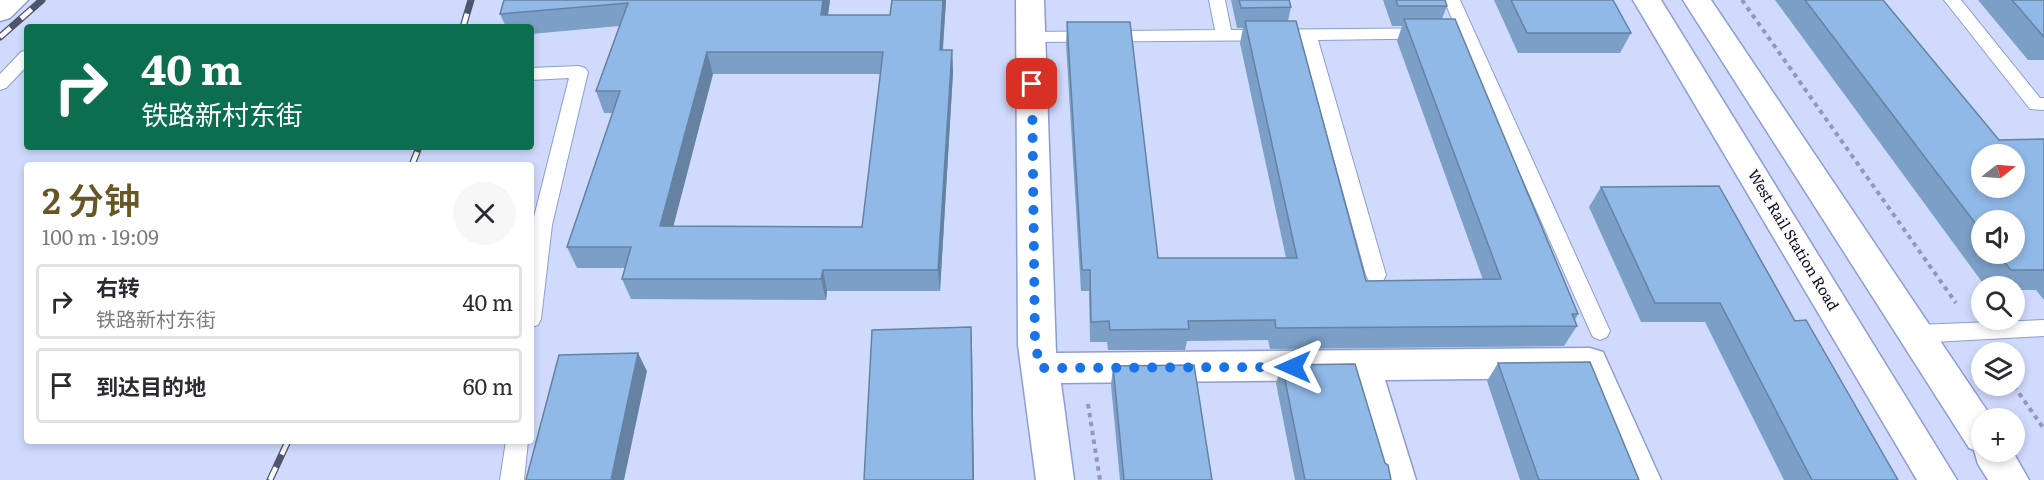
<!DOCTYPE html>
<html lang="zh">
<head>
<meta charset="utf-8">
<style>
  body { margin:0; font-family:Literata,"Noto Sans SC",serif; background:#f7f7f7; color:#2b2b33; height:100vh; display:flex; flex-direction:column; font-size:22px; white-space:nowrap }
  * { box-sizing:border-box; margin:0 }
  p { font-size:20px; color:#7c7c81 }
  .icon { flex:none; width:33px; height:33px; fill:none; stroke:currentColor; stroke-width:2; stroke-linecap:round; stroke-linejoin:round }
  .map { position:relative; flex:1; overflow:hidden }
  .panel { position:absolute; left:24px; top:162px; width:510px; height:282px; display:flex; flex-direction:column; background:#fff; border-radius:6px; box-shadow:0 3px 9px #0003 }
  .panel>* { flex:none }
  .top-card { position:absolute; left:24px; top:24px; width:510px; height:126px; border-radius:6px; box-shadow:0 3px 9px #0003; background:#0b6e4f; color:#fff; overflow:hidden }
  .needle { width:39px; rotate:73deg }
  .buttons { position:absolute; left:1971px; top:144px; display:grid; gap:12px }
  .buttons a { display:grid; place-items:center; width:54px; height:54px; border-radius:50%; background:#fff; box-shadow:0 3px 9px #0003; font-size:30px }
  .pin { position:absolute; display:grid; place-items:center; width:51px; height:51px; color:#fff; margin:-26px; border-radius:12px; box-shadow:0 3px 9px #0006 }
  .me { position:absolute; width:66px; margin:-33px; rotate:270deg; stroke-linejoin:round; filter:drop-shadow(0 0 4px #0008) }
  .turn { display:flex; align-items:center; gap:21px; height:126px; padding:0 18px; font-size:27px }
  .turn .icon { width:78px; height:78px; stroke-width:2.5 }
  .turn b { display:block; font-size:42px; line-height:51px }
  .round { display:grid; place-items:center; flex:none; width:63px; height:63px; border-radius:32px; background:#f7f7f7 }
  .head { display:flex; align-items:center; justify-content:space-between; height:102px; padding:0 18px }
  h1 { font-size:36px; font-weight:600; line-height:45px; color:#675724 }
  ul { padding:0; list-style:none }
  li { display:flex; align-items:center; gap:18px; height:75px; margin:0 12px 9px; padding:0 6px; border:3px solid #e1e1e2; border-radius:6px }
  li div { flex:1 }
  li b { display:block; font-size:22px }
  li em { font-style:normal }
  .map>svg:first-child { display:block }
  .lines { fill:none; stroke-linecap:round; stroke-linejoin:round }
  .service-casing { stroke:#8d9dd1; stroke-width:2 }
  .minor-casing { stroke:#8d9dd1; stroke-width:3 }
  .secondary-casing { stroke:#8d9dd1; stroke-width:3 }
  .path { stroke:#9199b6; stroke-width:4; stroke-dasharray:4.5 4.5; stroke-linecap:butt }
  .service { fill:#fff; fill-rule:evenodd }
  .minor { fill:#fff; fill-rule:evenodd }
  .secondary { fill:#fff; fill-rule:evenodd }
  .rail-casing { stroke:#4d546b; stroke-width:7 }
  .rail { stroke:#fcfcfc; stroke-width:4.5; stroke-dasharray:14; stroke-linecap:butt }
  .wall { fill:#7c9fc7; fill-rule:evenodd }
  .shaded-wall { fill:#6582a2 }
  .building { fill:#90b9e7; stroke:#6582a2; stroke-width:1.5; fill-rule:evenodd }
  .route { stroke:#1a73e8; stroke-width:10; stroke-dasharray:0 18 }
  .labels { text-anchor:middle; stroke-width:4.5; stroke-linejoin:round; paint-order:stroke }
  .street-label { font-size:15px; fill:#0a0f21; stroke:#fcfcfc }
</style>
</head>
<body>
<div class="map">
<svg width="2044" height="480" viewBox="0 0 2044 480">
  <rect width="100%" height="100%" fill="#d0dafc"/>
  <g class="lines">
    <g class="service-casing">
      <g id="service">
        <polygon points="1209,0 1225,0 1231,30 1456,28 1444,0 1460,0 1610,331 1607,337 1600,340 1593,337 1590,331 1460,38 1318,40 1386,275 1383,281 1376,283 1369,281 1366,275 1301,40 1031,42 1025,41 1023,37 1025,33 1031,32 1215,30"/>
        <polygon points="1944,0 1961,0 2040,98 2044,98 2044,110 2030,109"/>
        <polygon points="27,50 27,66 6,88 0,90 0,74 21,52"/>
        <polygon points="579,66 585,68 588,72 552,225 541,319 538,325 531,327 532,225 569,78 531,80 531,68"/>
        <polygon points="2044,320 2044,336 1915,343 1908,340 1905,334 1908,328 1915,325"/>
        <polygon points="506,441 528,441 524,480 500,480"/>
      </g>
    </g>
    <g class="minor-casing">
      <g id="minor">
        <polygon points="0,0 28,0 10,18 0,21"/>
        <polygon points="1016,0 1044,0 1056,353 1590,348 1603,352 1661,480 1623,480 1579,378 1385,380 1416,480 1378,480 1349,380 1061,383 1074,480 1036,480 1018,345"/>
      </g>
    </g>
    <g class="secondary-casing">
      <g id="secondary">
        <polygon points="1633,0 1661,0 1957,480 1917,480"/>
        <polygon points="1683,0 1711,0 1992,418 1982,418 1982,452 2013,452 2029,480 1988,480 1978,464 1974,450 1969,448"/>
      </g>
    </g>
    <g class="path">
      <polyline points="1742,0 1956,303"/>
      <polyline points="2014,386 2044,429"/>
      <polyline points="1088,404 1100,480"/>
    </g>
    <use href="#service" class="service"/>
    <use href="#minor" class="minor"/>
    <use href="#secondary" class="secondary"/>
    <g class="rail-casing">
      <g id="rail">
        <polyline points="463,27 471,0"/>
        <polyline points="0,37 42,0"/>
        <polyline points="412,165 419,147"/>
        <polyline points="270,480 288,441"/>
      </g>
    </g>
    <use href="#rail" class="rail"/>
  </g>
  <g class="wall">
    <path d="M504,0H830L828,15H890L892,0H946L943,50H952L953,72L940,291H827L826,300L631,299L622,279L625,268H577L567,247L613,113H604L596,91L619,26L531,34V27H506L500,14ZM713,74H881L862,227L673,226Z"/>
    <polygon points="1231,0 1289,0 1291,7 1288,21 1366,281 1483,280 1397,41 1402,26 1392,26 1383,0 1445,0 1447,6 1442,19 1578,314 1575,320 1577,326 1564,346 1270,349 1268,340 1187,341 1185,350 1108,350 1107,342 1090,342 1089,291 1081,291 1066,44 1067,22 1158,258 1286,258 1240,43 1243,28 1237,28"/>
    <polygon points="1494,0 1613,0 1631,33 1620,53 1518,53"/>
    <path d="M1775,0H1883L1999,140L2044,139V300L2036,290H2014V286H1985ZM1982,220L2014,254H1982Z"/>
    <polygon points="1978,0 2044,0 2044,60 2028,60"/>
    <polygon points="1601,187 1795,321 1898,480 1784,480 1705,322 1641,322 1589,207"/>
    <polygon points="1498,363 1639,480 1520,480 1487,381"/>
    <polygon points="1282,365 1385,463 1391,480 1295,480 1276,383"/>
    <polygon points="1113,366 1212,480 1120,480 1111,385"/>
  </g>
  <g class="shaded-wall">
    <polygon points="823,0 830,0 825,36 821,15"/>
    <polygon points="943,0 946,0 941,72 940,50"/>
    <polygon points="952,50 953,72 940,291 938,270"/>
    <polygon points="707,52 713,74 668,247 660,226"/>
    <polygon points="823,270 827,291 826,300 821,279"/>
    <polygon points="971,327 972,347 974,480 973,480"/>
    <polygon points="638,353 647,371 624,480 611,480"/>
  </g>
  <g class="building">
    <path d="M504,0H823L821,15H890L892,0H943L940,50H952L938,270H823L821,279H622L631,247H567L620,91H596L628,3L500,14ZM707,52H883L862,227L660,226Z"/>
    <polygon points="1239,0 1289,0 1291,7 1241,8"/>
    <polygon points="1396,0 1445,0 1447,6 1398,6"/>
    <polygon points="1511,0 1613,0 1631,33 1527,33"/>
    <path d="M1805,0H1883L1999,140L2044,139V270H2011L1998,254H2014V220H1982V232ZM1982,154H2014V188H1982Z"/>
    <polygon points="2012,0 2044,0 2044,37"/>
    <polygon points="1404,19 1455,19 1578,314 1572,314 1577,326 1276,328 1275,320 1188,321 1189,329 1110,330 1109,321 1091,322 1090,270 1082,270 1067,22 1130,22 1158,258 1297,258 1245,21 1296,21 1366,281 1501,279"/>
    <polygon points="1719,186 1795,321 1806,320 1898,480 1812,480 1720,303 1655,303 1601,187"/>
    <polygon points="971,327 973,480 864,480 872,330"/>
    <polygon points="638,353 611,480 526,480 559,355"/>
    <polygon points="1590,362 1639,480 1539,480 1498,363"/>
    <polygon points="1355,364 1385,463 1388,465 1391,480 1305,480 1282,365"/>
    <polygon points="1194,365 1212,480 1124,480 1113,366"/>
  </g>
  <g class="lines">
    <polyline class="route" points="1032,84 1035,345 1041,368 1293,367"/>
  </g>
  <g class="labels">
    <g class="street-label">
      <text transform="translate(1793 240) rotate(59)" y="5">West Rail Station Road</text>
    </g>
  </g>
</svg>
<div class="buttons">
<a><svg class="needle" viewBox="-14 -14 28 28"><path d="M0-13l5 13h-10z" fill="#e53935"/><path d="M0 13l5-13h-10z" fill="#7c7c81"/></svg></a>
<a><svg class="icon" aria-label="sound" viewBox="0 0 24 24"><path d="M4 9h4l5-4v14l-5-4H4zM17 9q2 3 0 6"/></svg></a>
<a><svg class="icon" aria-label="search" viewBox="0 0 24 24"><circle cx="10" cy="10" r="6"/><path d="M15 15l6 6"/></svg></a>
<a><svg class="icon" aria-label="layers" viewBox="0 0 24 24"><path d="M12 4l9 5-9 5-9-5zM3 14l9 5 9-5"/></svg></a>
<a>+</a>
</div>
<div class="pin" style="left:1032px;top:84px;background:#d93025"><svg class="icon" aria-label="arrive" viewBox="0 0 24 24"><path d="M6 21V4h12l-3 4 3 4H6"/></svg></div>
<svg class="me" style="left:1293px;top:367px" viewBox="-20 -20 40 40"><path d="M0-17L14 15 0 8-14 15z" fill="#1a73e8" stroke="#fff" stroke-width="4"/></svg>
<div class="top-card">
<div class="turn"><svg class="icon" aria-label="right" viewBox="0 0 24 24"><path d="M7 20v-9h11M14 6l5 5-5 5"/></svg><div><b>40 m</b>铁路新村东街</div></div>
</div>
<section class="panel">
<div class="head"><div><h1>2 分钟</h1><p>100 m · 19:09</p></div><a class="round"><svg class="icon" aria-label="close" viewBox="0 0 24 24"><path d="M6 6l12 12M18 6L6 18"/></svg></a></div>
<ul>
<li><svg class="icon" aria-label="right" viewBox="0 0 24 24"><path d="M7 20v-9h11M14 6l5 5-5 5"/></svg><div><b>右转</b><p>铁路新村东街</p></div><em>40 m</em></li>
<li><svg class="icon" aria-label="arrive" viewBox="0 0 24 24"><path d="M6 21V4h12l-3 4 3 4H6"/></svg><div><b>到达目的地</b></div><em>60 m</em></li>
</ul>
</section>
</div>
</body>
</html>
